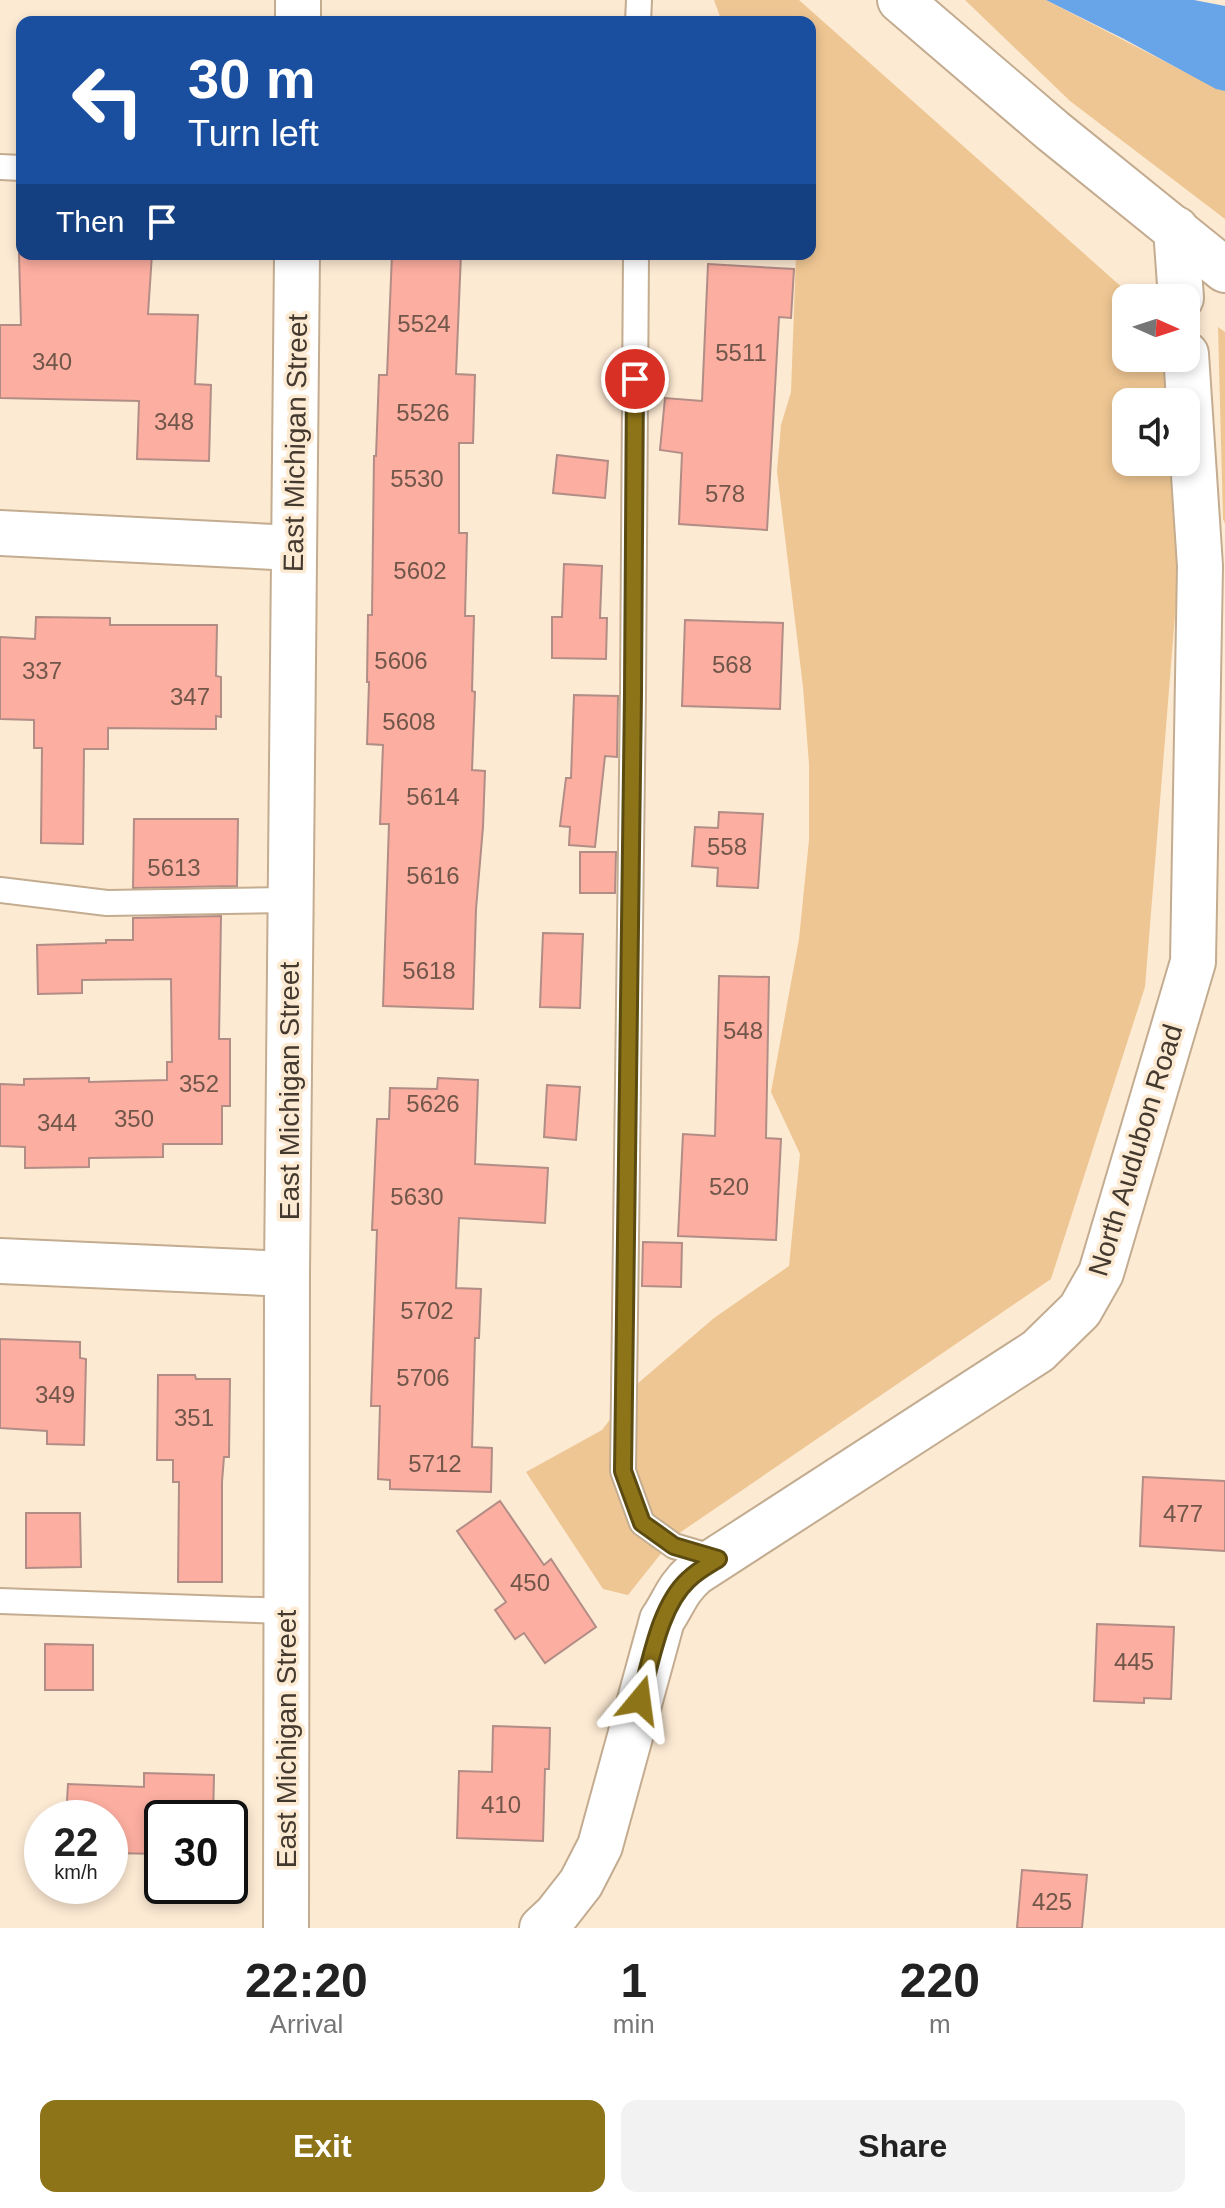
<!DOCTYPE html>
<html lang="en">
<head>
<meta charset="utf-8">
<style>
  body { margin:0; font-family:Helvetica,sans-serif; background:#f2f2f2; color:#222; height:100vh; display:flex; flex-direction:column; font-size:30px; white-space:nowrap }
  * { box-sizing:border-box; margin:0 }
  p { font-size:26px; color:#767676 }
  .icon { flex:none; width:44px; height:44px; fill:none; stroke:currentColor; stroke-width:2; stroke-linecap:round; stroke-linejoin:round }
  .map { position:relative; height:1928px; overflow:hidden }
  .drawer { display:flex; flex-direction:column; background:#fff; flex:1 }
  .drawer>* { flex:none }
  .top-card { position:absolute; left:16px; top:16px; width:800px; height:244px; border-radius:16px; box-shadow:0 4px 12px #0003; background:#1a4fa0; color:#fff; overflow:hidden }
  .needle { width:52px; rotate:93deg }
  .fabs { position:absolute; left:1112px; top:284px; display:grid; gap:16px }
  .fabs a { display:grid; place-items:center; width:88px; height:88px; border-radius:16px; background:#fff; box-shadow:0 4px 12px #0003; font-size:40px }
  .speed { position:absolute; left:24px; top:1800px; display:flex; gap:16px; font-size:40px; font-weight:700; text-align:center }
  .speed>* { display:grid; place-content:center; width:104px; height:104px; border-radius:50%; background:#fff; box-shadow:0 4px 12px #0003; line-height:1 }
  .speed small { font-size:20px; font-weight:400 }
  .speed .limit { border:4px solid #111; border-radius:12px; background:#fff; color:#111 }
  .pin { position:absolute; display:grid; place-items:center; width:68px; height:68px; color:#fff; margin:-34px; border:4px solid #fff; border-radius:50%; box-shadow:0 2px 8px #0007 }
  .me { position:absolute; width:88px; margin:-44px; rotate:16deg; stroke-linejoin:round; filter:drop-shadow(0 0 6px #0008) }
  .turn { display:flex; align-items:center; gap:28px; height:168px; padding:0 40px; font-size:36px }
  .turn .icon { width:104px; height:104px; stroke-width:2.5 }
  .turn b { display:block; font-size:56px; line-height:68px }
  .then { display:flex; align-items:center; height:76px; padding:0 40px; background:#0003; gap:16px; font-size:30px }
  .eta { display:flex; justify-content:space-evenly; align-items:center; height:136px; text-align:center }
  .eta b { font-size:48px; font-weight:700; line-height:56px }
  .action { display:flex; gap:16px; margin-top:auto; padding:16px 40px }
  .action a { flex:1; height:92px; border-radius:16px; background:#8e7418; color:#fff; font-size:32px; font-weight:700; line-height:92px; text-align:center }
  .action a+a { background:#f2f2f2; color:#222 }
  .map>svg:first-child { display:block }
  .green { fill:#eec693 }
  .water { fill:#68a5e8 }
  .building { fill:#fcaea0; stroke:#b28d86; stroke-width:2 }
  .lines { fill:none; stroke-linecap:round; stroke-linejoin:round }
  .lane-casing { stroke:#c3ac90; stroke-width:28 }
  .street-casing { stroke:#c3ac90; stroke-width:48 }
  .secondary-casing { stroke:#c3ac90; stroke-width:48 }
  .lane { stroke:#fff; stroke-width:24 }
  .street { stroke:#fff; stroke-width:44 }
  .secondary { stroke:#fff; stroke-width:44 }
  .route-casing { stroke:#5c4b10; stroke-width:20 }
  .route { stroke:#8e7418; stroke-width:14 }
  .labels { text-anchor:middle; stroke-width:7; stroke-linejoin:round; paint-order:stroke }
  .number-label { font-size:24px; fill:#71564a }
  .street-label { font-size:28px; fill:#43392e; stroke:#fdead3 }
</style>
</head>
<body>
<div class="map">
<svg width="1225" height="1928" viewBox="0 0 1225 1928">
  <rect width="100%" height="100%" fill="#fdead3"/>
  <g class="green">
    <polygon points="714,0 799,0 1134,298 1126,298 1126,358 1169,358 1171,402 1126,402 1126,462 1174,462 1179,566 1145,987 1051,1279 675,1536 628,1595 603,1589 526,1472 602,1430 637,1384 714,1318 789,1266 800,1154 771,1092 799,939 809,840 809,764 803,687 777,471 781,425 791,392 796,254 810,254 810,22 722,22"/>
    <polygon points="965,0 1046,0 1216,88 1225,91 1225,219 1070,101"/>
    <polygon points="1218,327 1225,332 1225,524 1223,519"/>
  </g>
  <polygon class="water" points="1046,0 1194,0 1225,6 1225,91 1216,89 1124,39"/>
  <g class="building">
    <polygon points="19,254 152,254 148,314 198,315 195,384 211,385 209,461 137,459 139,401 0,398 0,325 21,325"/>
    <polygon points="392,254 461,254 456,374 475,375 473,443 459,443 459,533 467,533 465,616 474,616 472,691 475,692 472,770 485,771 483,827 476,909 473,1009 383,1006 389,824 380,824 383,745 367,744 369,682 367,682 368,615 372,615 374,456 376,456 379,375 387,375"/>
    <polygon points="708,264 794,269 791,318 779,317 767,530 679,524 682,453 660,450 665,398 702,401"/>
    <polygon points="557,455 608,461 605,498 553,493"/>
    <polygon points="564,564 602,566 600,618 607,618 606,659 552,658 552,617 562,617"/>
    <polygon points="36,617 110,618 110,625 217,625 216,676 221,677 221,717 216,716 216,729 108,728 108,749 84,749 83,844 41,843 42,748 34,748 34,720 0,719 0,637 35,639"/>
    <polygon points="685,620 783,623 780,709 682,706"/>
    <polygon points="574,695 618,696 617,757 605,756 595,847 569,845 570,827 560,826 566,778 571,778"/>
    <polygon points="719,812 763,814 758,888 717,886 718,868 692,866 695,827 718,828"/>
    <polygon points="134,819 238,819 237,886 133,888"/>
    <polygon points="580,852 616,852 615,893 580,893"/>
    <polygon points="221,916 219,1039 230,1039 230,1106 222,1106 222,1144 163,1144 163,1157 89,1158 89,1167 25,1168 25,1147 0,1146 0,1084 24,1085 24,1079 89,1078 89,1082 167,1080 167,1062 172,1062 171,979 82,980 82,993 38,994 37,945 106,943 106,940 133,940 133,918"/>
    <polygon points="543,933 583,934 580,1008 540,1007"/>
    <polygon points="719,976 769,977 766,1138 781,1139 776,1240 678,1236 683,1134 715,1136"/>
    <polygon points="438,1078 478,1080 475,1164 548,1168 545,1223 459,1218 456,1288 481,1289 479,1338 475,1338 472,1447 492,1448 491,1492 390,1489 390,1480 378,1479 380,1406 371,1406 377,1230 372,1230 377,1119 389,1119 390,1088 437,1089"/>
    <polygon points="547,1085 580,1087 576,1140 544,1137"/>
    <polygon points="643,1242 682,1243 681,1287 642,1286"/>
    <polygon points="0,1339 80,1342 80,1358 86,1359 84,1445 47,1444 47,1431 0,1428"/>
    <polygon points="158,1375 195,1375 196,1379 230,1379 229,1457 224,1457 222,1482 222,1582 178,1582 179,1482 173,1482 173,1460 157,1460"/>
    <polygon points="1143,1477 1225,1481 1225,1551 1140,1546"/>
    <polygon points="500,1501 544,1565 551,1559 596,1627 545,1663 524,1633 515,1639 495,1610 506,1602 457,1531"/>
    <polygon points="26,1513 80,1513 81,1567 26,1568"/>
    <polygon points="1097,1624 1174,1627 1171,1699 1144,1698 1144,1703 1094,1701"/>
    <polygon points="45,1644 93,1645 93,1690 45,1690"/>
    <polygon points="493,1726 550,1728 549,1769 545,1769 543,1841 457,1838 459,1771 492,1772"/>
    <polygon points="144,1773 214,1775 213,1818 162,1818 162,1854 110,1853 110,1818 66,1818 68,1784 144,1787"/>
    <polygon points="1022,1870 1087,1875 1082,1928 1017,1928"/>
  </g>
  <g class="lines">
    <g class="lane-casing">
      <g id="lane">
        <polyline points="638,22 639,0"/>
        <polyline points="0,167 22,168"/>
        <polyline points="636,254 633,693 623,1471 642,1523 674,1546 718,1559"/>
        <polyline points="0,890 107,903 290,900"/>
        <polyline points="0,1601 286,1611"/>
      </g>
    </g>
    <g class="street-casing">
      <g id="street">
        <polyline points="298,22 298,0"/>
        <polyline points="1176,229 1181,298"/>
        <polyline points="0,533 294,548"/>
        <polyline points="0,1261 287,1274"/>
        <polyline points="286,1928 287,1274 297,254"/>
        <path d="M542,1928L556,1915L581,1883L600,1846L662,1620C675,1601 676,1590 695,1573L1038,1351L1080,1310L1101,1273L1193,962L1200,566L1186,354"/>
      </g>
    </g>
    <g class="secondary-casing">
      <polyline id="secondary" points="900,0 1053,131 1225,270"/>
    </g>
    <use href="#lane" class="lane"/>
    <use href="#street" class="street"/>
    <use href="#secondary" class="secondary"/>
  </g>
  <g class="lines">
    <g class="route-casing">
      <path id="route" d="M635,379L633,693L623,1471L642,1523L674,1546L718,1559C708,1565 697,1571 688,1580C659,1607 651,1662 640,1700"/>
    </g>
    <use href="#route" class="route"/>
  </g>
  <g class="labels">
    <g class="number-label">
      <text x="424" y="332">5524</text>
      <text x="741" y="361">5511</text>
      <text x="52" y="370">340</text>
      <text x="423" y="421">5526</text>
      <text x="174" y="430">348</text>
      <text x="417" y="487">5530</text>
      <text x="725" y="502">578</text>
      <text x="420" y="579">5602</text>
      <text x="401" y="669">5606</text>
      <text x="732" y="673">568</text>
      <text x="42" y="679">337</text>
      <text x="190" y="705">347</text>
      <text x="409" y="730">5608</text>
      <text x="433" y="805">5614</text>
      <text x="727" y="855">558</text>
      <text x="174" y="876">5613</text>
      <text x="433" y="884">5616</text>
      <text x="429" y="979">5618</text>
      <text x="743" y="1039">548</text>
      <text x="199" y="1092">352</text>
      <text x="433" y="1112">5626</text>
      <text x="134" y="1127">350</text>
      <text x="57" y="1131">344</text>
      <text x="729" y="1195">520</text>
      <text x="417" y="1205">5630</text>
      <text x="427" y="1319">5702</text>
      <text x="423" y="1386">5706</text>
      <text x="55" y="1403">349</text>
      <text x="194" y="1426">351</text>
      <text x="435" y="1472">5712</text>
      <text x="1183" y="1522">477</text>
      <text x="530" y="1591">450</text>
      <text x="1134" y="1670">445</text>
      <text x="501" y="1813">410</text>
      <text x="1052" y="1910">425</text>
    </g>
    <g class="street-label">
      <text transform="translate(295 443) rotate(-89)" y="10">East Michigan Street</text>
      <text transform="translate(289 1091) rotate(-90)" y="10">East Michigan Street</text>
      <text transform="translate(1135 1150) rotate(-73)" y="10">North Audubon Road</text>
      <text transform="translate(286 1739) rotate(-90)" y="10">East Michigan Street</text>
    </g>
  </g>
</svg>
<div class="fabs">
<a><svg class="needle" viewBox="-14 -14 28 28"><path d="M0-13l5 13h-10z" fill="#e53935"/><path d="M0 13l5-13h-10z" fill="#767676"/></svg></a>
<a><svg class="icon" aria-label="sound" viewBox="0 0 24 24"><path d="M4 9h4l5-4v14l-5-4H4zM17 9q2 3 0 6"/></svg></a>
</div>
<div class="speed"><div>22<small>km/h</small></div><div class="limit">30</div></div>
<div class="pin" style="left:635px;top:379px;background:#d93025"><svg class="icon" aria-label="arrive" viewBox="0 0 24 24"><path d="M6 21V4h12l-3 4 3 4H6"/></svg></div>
<svg class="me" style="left:640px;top:1700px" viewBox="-20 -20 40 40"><path d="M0-17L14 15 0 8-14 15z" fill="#8e7418" stroke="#fff" stroke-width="4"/></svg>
<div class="top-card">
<div class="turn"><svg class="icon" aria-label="left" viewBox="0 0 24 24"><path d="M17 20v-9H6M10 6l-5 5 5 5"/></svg><div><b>30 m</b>Turn left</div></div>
<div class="then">Then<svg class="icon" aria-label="arrive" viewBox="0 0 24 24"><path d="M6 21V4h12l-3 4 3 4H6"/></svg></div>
</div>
</div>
<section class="drawer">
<div class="eta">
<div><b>22:20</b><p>Arrival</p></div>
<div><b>1</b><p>min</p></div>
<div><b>220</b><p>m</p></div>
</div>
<div class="action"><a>Exit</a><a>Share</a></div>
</section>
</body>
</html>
